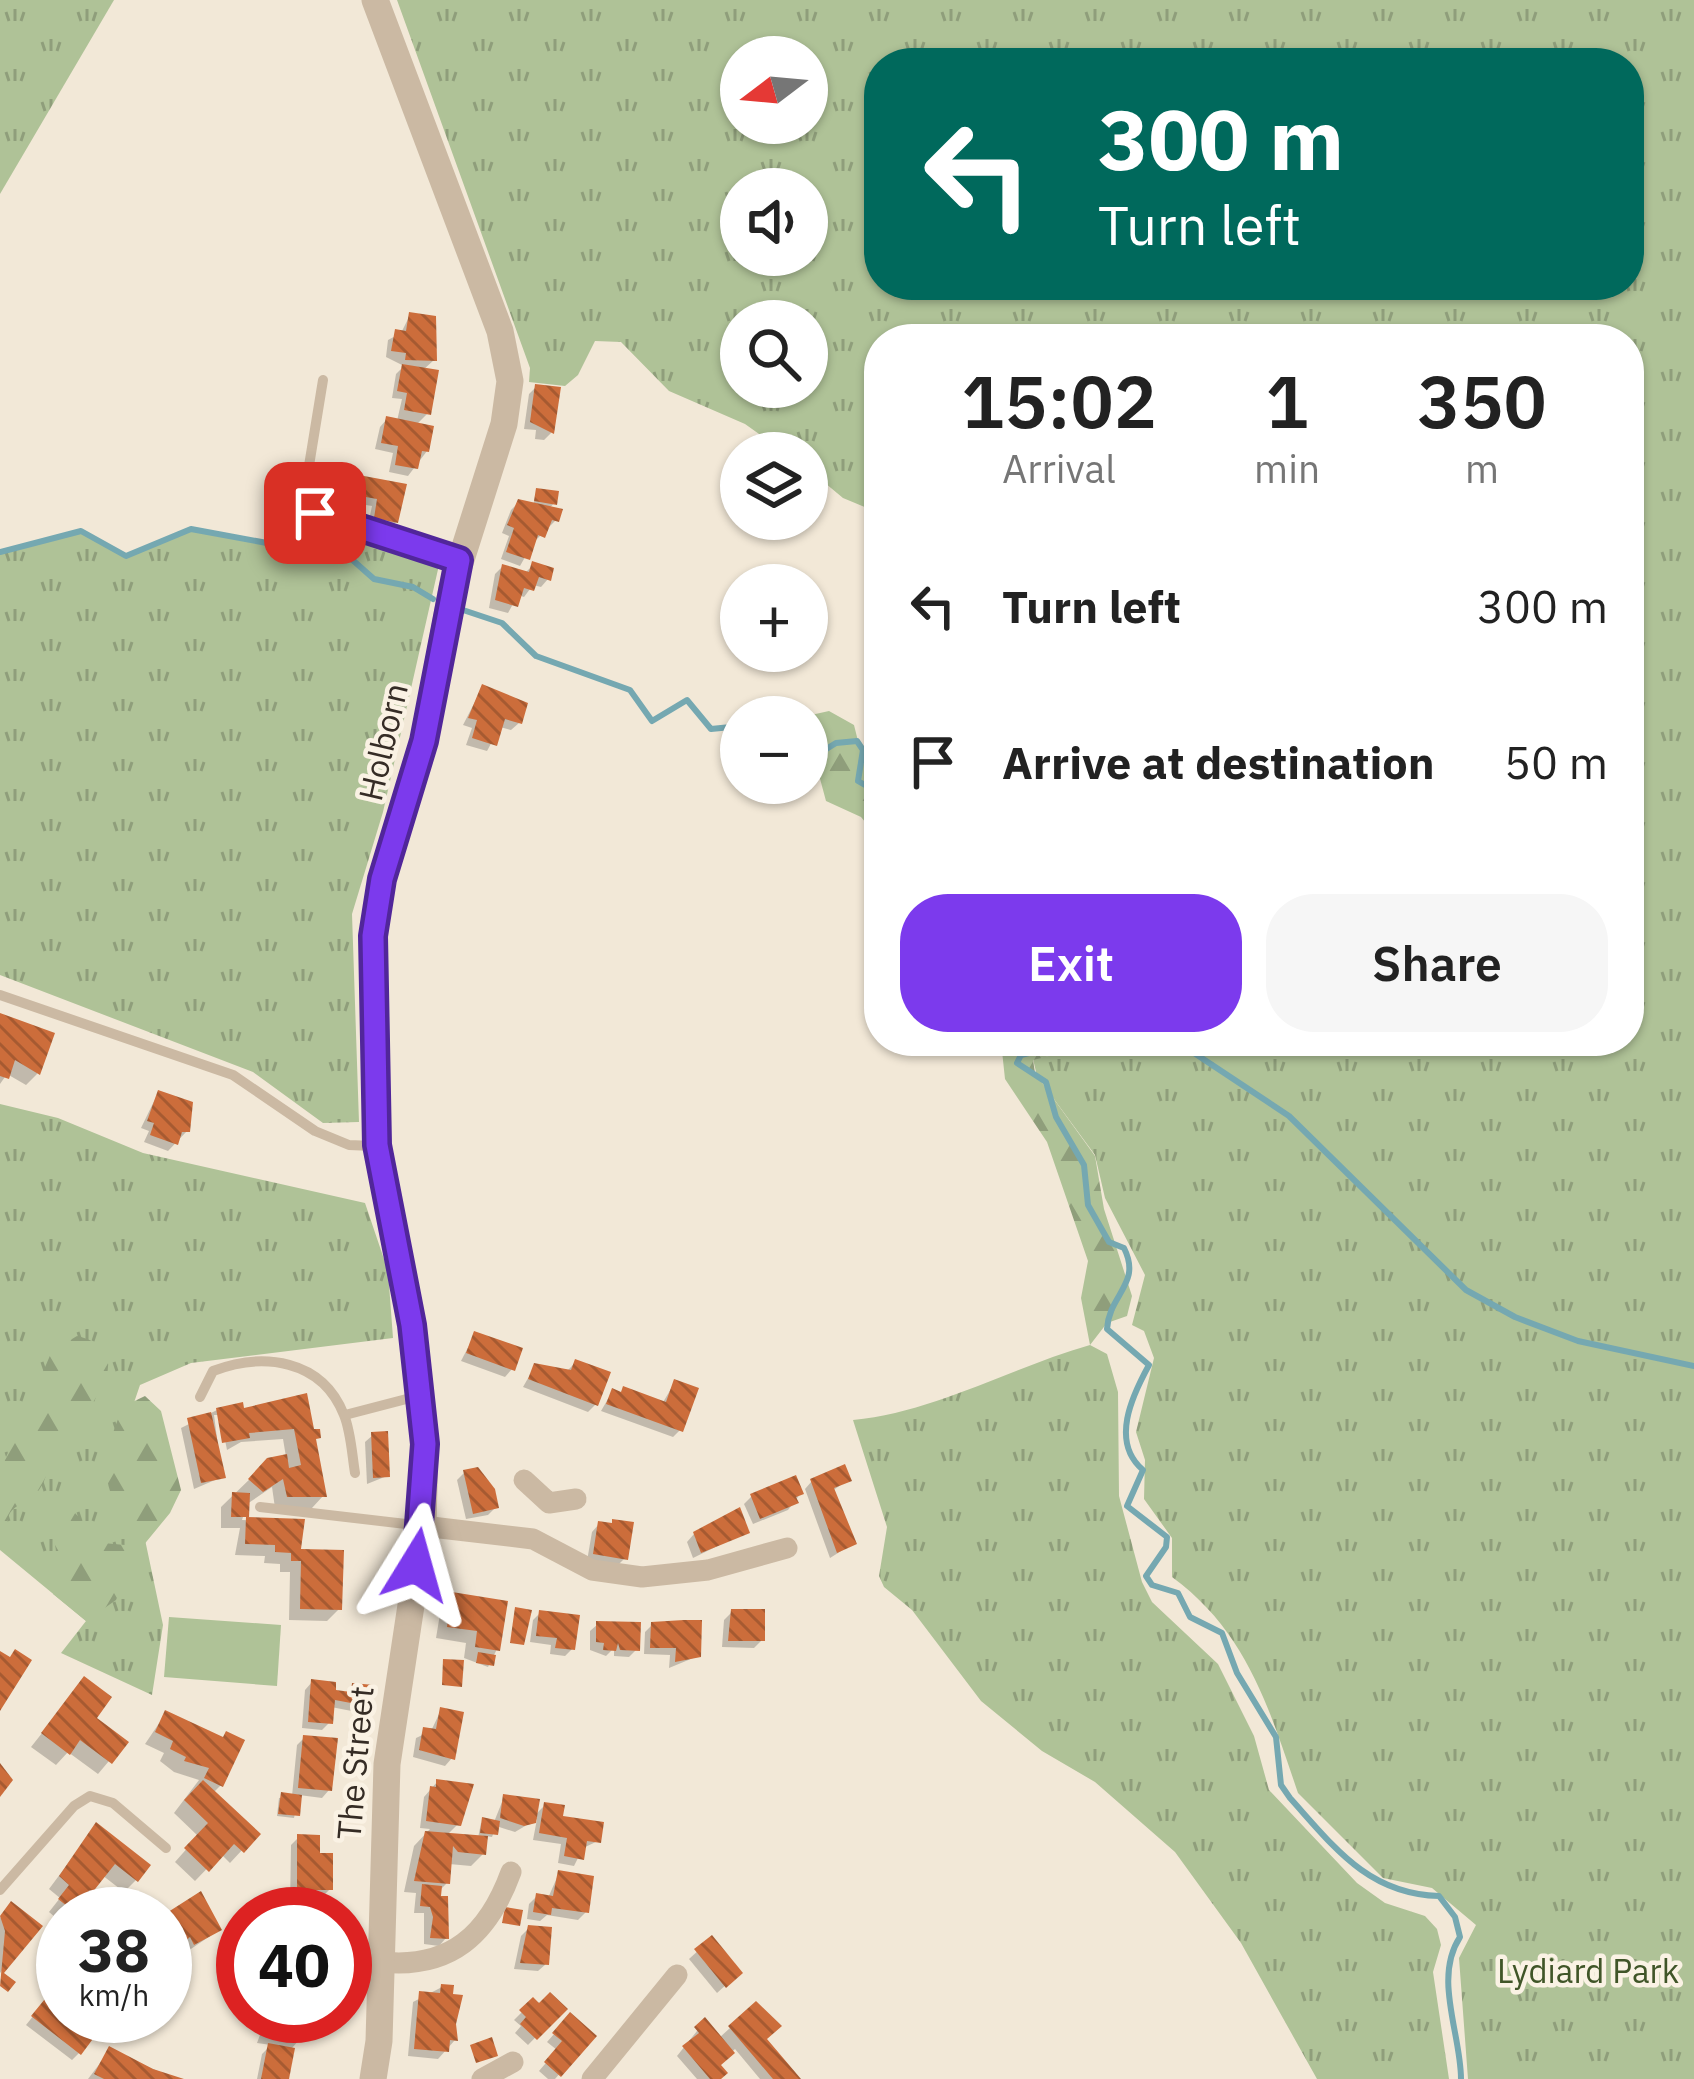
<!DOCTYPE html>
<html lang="en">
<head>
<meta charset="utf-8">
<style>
  body { margin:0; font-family:"IBM Plex Sans",sans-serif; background:#f6f6f6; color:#222; height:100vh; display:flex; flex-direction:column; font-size:45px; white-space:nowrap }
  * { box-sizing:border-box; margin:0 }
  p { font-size:39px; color:#767676 }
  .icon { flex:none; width:66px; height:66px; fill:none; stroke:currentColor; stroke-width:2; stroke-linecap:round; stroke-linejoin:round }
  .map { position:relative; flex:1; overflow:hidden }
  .panel { position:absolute; left:864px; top:324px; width:780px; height:732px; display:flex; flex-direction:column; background:#fff; border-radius:48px; box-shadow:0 3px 9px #0004 }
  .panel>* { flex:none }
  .hud { position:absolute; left:864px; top:48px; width:780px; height:252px; border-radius:48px; box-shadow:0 3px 9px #0004; background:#00695c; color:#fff; overflow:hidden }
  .needle { width:78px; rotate:254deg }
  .fabs { position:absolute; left:720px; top:36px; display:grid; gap:24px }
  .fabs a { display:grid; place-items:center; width:108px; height:108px; border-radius:50%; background:#fff; box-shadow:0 3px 9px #0004; font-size:60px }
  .speed { position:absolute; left:36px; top:1887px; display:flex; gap:24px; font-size:60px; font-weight:700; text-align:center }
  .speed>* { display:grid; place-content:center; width:156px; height:156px; border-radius:50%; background:#fff; box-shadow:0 3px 9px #0004; line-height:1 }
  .speed small { font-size:30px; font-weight:400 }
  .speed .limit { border:18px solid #d22; background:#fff; color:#111 }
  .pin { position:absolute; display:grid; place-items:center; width:102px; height:102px; color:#fff; margin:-51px; border-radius:24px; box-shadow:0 6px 18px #0006 }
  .me { position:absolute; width:132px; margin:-66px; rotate:8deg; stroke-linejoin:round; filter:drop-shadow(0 0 9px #0008) }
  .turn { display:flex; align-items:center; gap:42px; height:252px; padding:0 36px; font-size:54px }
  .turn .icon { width:156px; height:156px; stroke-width:2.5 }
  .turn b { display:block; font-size:84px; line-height:102px }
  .eta { display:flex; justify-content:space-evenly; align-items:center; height:204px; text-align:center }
  .eta b { font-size:72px; font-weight:600; line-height:84px }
  .cta { display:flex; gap:24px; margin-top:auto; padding:24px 36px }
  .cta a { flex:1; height:138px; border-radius:48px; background:#7c3aed; color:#fff; font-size:48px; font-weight:600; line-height:138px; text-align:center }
  .cta a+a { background:#f6f6f6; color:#222 }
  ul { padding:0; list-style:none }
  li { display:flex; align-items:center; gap:36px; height:156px; padding:0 36px }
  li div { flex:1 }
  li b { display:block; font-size:45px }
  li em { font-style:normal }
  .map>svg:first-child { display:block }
  .grass { fill:url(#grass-tufts); fill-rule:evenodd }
  .forest { fill:url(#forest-firs) }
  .pitch { fill:#afc297 }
  .shadow { fill:#0003 }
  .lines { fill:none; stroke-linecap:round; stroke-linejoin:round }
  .stream { stroke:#75a8b1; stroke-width:6 }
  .building { fill:url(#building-back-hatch) }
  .service { stroke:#cbb9a3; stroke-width:10 }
  .minor { stroke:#cbb9a3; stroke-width:21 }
  .tertiary { stroke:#cbb9a3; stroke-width:27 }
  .route-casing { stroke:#51269a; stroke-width:30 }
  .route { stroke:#7c3aed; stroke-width:21 }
  .labels { text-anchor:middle; stroke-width:9; stroke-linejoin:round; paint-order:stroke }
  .street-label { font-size:33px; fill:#352c25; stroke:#faf2e4 }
  .park-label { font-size:33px; fill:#405528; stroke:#faf2e4 }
</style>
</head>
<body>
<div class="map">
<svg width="1694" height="2079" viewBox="0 0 1694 2079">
  <defs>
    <pattern id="grass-tufts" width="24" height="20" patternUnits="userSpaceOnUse" patternTransform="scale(3)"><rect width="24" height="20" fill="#afc297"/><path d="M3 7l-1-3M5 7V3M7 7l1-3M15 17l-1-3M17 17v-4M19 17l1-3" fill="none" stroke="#8f9e7b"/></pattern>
    <pattern id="forest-firs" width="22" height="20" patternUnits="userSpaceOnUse" patternTransform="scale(3)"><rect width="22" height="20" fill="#afc297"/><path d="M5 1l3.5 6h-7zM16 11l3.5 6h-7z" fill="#8f9e7b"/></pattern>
    <pattern id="building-back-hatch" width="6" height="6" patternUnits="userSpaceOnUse" patternTransform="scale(3)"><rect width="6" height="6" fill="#cc6d3b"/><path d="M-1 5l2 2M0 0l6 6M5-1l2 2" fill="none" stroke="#a65a31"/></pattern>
  </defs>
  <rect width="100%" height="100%" fill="#f2e8d7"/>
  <g class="grass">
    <polygon points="0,0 114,0 0,194"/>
    <path d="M397,0H1694V2079H1468L1459,1958L1476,1925L1432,1888L1383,1878L1298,1793C1269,1708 1247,1632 1172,1577V1538L1144,1499L1145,1460L1136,1432L1154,1358L1144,1331L1132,1325L1145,1275L1105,1198L1095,1155L1037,1076L1033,1059L1054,1055L1057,1041H1629V339H879V513L843,498L807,468V453H786L745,424L669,391L621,342L595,341L578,375L565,386L529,382L530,368ZM741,57H807V123H741ZM879,63H1629V285H879ZM741,189H807V255H741ZM741,321H807V387H741Z"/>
    <polygon points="309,526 401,547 439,565 383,812 352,914 359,1122 323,1123 253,1072 0,975 0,552 81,531 126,556 191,529 241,540 303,540"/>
    <polygon points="0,1104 58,1118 143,1153 365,1203 388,1271 393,1338 191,1363 140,1385 123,1435 163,1625 152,1695 61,1653 86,1621 0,1550"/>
    <path d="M1090,1345L1107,1354L1118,1392L1119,1496L1142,1582L1152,1602L1218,1664L1254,1736L1269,1790L1357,1883L1385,1903L1425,1916L1437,1929L1441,1945L1433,1972L1449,2079H1317L1241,1943L1175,1852L1095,1782L1042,1751L981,1701L912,1610L884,1587L879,1576L887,1527L853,1420C935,1412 1010,1368 1090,1345Z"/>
  </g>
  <g class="forest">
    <polygon points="829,711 854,725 865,769 879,778 879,839 861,817 826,801 819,775 807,771 807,717 802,717"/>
    <polygon points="1007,1041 1057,1041 1054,1055 1033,1060 1035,1073 1095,1156 1104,1209 1132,1296 1127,1316 1107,1323 1090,1345 1081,1298 1088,1261 1047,1142 1005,1079 1002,1051"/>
    <path d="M77,1336C153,1354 68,1429 53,1455C46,1467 48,1478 39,1490C32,1498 14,1506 10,1513C6,1520 6,1530 0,1538V1471L52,1351Z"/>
    <path d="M145,1396L161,1411L181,1490L170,1513L133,1558L116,1600L86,1621L53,1594L60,1573L52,1528L57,1519L75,1513L103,1543L125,1545C133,1523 117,1511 110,1491C101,1465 112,1430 124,1406Z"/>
  </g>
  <polygon class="pitch" points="169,1617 281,1625 277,1686 164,1677"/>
  <g class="shadow">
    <polygon points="410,315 434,360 423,370 428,413 416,425 427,451 408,476 389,472 393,453 375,449 380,427 387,419 397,421 402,399 392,398 396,374 404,366 386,357 388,340 401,333"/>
    <polygon points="536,387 557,390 551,433 544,440 535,439 536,430 524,429 529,394"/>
    <polygon points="365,479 396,522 388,529 368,525 372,506 354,503"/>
    <polygon points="537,491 554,503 549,509 556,520 533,543 520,566 501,559 509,536 502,533 511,510 519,502 533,505"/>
    <polygon points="533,565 548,579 541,587 533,585 524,597 518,595 508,613 489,608 495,574 502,567 524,574"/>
    <polygon points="482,688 519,723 511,730 500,727 487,751 466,745 472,728 463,725"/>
    <polygon points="0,1016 51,1035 37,1074 26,1085 7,1074 0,1084"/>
    <polygon points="158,1093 187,1131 168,1151 144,1142 149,1131 141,1128"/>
    <polygon points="475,1334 512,1369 505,1377 461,1361"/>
    <polygon points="576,1362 596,1404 588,1412 523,1387 535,1366 568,1370"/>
    <polygon points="675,1382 680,1430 673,1437 601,1411 612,1392 662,1404"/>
    <polygon points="305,1397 323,1496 312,1508 275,1508 272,1487 247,1504 242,1520 301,1522 298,1552 339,1609 327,1621 289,1620 290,1572 280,1572 280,1564 264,1563 265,1556 235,1555 240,1528 221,1528 221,1507 255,1474 286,1457 283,1439 241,1442 227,1450 220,1415 214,1415 222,1477 194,1489 181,1428 217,1410 242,1412"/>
    <polygon points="373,1435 387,1476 367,1484 365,1442"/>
    <polygon points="465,1472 496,1507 488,1515 466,1519 457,1480"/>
    <polygon points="848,1480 832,1491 854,1543 830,1558 805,1489 812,1481"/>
    <polygon points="801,1493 788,1510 753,1524 744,1504 752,1496"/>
    <polygon points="599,1524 625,1558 617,1566 587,1561 592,1532"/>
    <polygon points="746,1532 693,1558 687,1542 694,1534"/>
    <polygon points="453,1596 497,1649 488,1667 464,1658 466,1643 436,1638 441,1608"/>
    <polygon points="732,1612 762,1640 754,1648 722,1647 724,1620"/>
    <polygon points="540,1613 572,1649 565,1656 550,1654 551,1645 530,1642 533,1620"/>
    <polygon points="598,1624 637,1649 629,1657 614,1656 614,1648 606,1656 590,1650 590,1631"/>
    <polygon points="652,1625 698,1656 669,1668 670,1655 644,1654 645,1632"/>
    <polygon points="84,1680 93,1718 125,1742 98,1774 68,1752 56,1765 31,1747"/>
    <polygon points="312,1682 345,1694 353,1686 369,1705 362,1713 331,1707 330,1722 322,1730 302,1728 305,1690"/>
    <polygon points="441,1710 452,1758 445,1766 413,1757 416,1738 431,1731"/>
    <polygon points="166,1713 222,1740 221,1785 213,1793 257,1834 230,1863 221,1854 195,1881 175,1862 198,1836 174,1813 199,1780 174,1772 160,1761 164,1753 145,1744"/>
    <polygon points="304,1738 329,1790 322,1798 299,1795 294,1818 277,1816 279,1798 292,1796 297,1745"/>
    <polygon points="437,1782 458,1824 447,1835 478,1838 481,1823 494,1822 504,1797 534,1816 545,1805 598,1841 583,1848 574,1866 558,1863 561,1844 533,1840 537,1819 515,1832 496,1826 492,1837 485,1836 483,1854 471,1866 449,1864 447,1883 438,1892 446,1938 439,1946 424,1944 424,1913 414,1913 416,1893 404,1892 414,1846 430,1829 420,1828 424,1797"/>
    <polygon points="96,1826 136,1880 124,1892 102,1875 71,1914 63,1914 62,1923 49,1912 60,1898 49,1889"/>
    <polygon points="299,1837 330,1889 323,1896 304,1896 297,1908 290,1908 291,1845"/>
    <polygon points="559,1873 586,1912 578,1920 547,1915 540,1921 527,1919 529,1904 537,1896 548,1898"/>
    <polygon points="12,1905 39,1927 0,1973 0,1918"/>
    <polygon points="165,1918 219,1930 182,1955 178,1949 165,1962"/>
    <polygon points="529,1928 546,1964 538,1971 514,1969 521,1936"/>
    <polygon points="711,1939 739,1973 717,1993 689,1959"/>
    <polygon points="442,1987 455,2040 438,2059 408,2056 413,2002"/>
    <polygon points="533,2001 563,2009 528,2045 515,2033 521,2026 514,2020"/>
    <polygon points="42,2005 63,2009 63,2016 85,2016 79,2053 72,2060 26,2025"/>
    <polygon points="267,2016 294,2016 299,2040 292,2048 286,2079 257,2079 262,2054 271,2045 257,2043"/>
    <polygon points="570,2016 592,2036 555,2079 548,2079 539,2071 557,2050 547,2042"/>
    <polygon points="705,2021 719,2038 730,2028 763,2040 797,2079 760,2079 735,2049 718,2065 718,2079 697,2079 677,2056"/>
    <polygon points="110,2050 176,2079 88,2079"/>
  </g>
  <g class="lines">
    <g class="stream">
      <polyline points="0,552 81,531 126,556 191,529 267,543 330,540 374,579 413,587 433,599"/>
      <polyline points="460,609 502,623 536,656 630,690 652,721 687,700 711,729 741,726"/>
      <polyline points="807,761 836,743 857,741 863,750 858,781 879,793"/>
      <path d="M1049,1041L1052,1047L1021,1055L1017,1063L1046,1082L1056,1117L1084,1165L1088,1205L1109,1242L1124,1248C1142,1284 1109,1294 1107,1329L1149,1365C1132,1396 1110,1442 1143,1470L1127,1506L1167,1537L1166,1547L1146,1576L1152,1585L1178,1593L1190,1617L1222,1633L1237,1673L1276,1737L1281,1785L1290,1798C1334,1847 1368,1894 1439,1896L1455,1917L1460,1937C1433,1978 1461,2034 1461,2079"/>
      <polyline points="1176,1041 1289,1116 1466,1290 1515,1317 1578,1341 1694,1366"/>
    </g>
  </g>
  <g class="building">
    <polygon points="409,312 436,316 437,361 405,360 406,353 391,351 395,329 406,331"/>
    <polygon points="402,364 439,370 431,415 404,410 407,393 397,391"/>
    <polygon points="535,384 561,387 554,434 530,422"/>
    <polygon points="386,416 434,426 429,452 422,451 418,469 395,465 398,446 381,443"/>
    <polygon points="364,476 407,484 398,523 374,518 377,499 360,496"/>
    <polygon points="536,488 559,491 557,505 534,501"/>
    <polygon points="518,499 563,509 559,522 552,520 545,538 538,535 530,560 506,552 514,528 507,525"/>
    <polygon points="532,561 554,568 551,581 539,577 534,591 524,588 518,607 495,600 502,564 529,572"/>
    <polygon points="482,684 528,703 522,724 505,719 497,746 472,738 477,720 468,718"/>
    <polygon points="0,1013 55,1033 40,1075 15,1060 9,1079 0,1076"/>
    <polygon points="158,1090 193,1102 190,1132 182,1132 178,1145 150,1135 154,1123 147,1121"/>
    <polygon points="474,1331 523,1348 515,1371 466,1353"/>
    <polygon points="575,1359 611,1372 598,1406 528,1379 534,1363 571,1370"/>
    <polygon points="674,1379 699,1388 683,1432 606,1404 612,1388 621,1392 623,1386 666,1402"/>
    <polygon points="307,1393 314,1429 320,1429 321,1438 316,1439 327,1497 287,1497 283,1479 263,1492 248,1479 267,1458 287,1454 289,1468 301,1465 294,1429 249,1433 250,1438 222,1443 216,1408 243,1402 244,1408"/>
    <polygon points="211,1412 226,1478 201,1483 187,1418"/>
    <polygon points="388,1431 390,1477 373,1478 371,1432"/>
    <polygon points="845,1464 852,1481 834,1488 857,1544 837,1553 810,1479"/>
    <polygon points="478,1467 495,1489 499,1508 473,1514 463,1470"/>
    <polygon points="796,1475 804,1494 796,1497 799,1503 760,1519 750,1494"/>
    <polygon points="232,1492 250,1493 249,1517 231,1517"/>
    <polygon points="740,1507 750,1533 701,1553 693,1532"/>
    <polygon points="246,1517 305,1519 301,1549 344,1550 342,1610 300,1609 301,1561 291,1561 291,1553 275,1552 275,1545 245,1544"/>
    <polygon points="612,1519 634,1522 628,1560 593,1554 598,1521 612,1523"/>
    <polygon points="452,1592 508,1601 500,1651 475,1647 477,1631 447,1627"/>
    <polygon points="515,1607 532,1610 524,1645 510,1643"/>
    <polygon points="731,1609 765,1609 765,1641 728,1641"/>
    <polygon points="539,1610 580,1615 575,1650 555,1648 557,1638 536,1636"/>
    <polygon points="684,1620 702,1620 701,1657 675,1662 676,1648 650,1648 651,1622"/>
    <polygon points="596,1621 641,1622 640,1651 620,1650 618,1643 616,1651 603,1650 604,1643 596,1642"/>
    <polygon points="15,1649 32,1660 0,1711 0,1651 10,1657"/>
    <polygon points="478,1652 496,1655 494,1666 476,1663"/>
    <polygon points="443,1659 464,1660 462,1687 442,1685"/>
    <polygon points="84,1676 112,1697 97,1718 129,1742 112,1764 80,1740 70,1755 41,1733"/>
    <polygon points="311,1679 336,1682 336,1690 351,1692 352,1683 374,1685 372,1707 335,1700 333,1724 308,1722"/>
    <polygon points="440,1707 464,1712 455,1760 419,1750 423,1727 436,1729"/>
    <polygon points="165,1710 223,1737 226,1731 245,1740 223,1787 204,1778 209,1768 184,1761 186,1757 170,1749 173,1741 155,1732"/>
    <polygon points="303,1735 338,1738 332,1791 298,1788"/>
    <polygon points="0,1763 13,1780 0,1797"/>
    <polygon points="436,1779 474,1784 461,1826 426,1821 430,1786 436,1787"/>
    <polygon points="203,1780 261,1834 244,1853 234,1844 209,1872 184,1848 208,1823 184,1800"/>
    <polygon points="281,1792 302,1795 300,1816 278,1814"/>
    <polygon points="503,1794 540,1799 536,1823 524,1826 500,1818"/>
    <polygon points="544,1802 565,1805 563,1816 604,1822 601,1843 587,1841 584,1860 564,1856 567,1838 539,1833"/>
    <polygon points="482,1817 500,1821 498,1835 480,1833"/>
    <polygon points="96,1822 151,1865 138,1882 115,1864 76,1913 58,1899 69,1885 59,1876"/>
    <polygon points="425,1831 488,1836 486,1855 458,1852 453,1846 450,1884 414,1881"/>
    <polygon points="297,1834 320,1835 320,1853 333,1853 333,1890 307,1890 307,1902 297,1902"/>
    <polygon points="558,1870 594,1876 589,1913 552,1908 551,1915 533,1912 536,1893 553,1896"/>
    <polygon points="422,1884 442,1886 441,1896 448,1896 449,1939 430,1938 433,1917 430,1907 420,1906"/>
    <polygon points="201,1891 222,1930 194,1945 190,1937 165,1959 165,1914"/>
    <polygon points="11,1901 43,1926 4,1973 16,1982 8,1992 0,1986 5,1931 0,1916"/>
    <polygon points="505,1907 523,1910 520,1926 502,1923"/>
    <polygon points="528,1925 552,1927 549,1965 520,1963"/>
    <polygon points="712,1935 743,1973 726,1988 694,1949"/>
    <polygon points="441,1984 454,1985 453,1994 463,1995 456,2024 458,2041 450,2040 449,2052 414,2049 419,1991 440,1993"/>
    <polygon points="550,1992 568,2009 537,2040 520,2024 526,2017 519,2010 533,1997 539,2003"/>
    <polygon points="49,1994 63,2005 63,2016 89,2016 85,2022 98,2032 81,2055 31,2016"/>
    <polygon points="756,2001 782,2026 767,2039 801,2079 773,2079 728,2026"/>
    <polygon points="570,2012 597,2036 561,2077 544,2062 562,2041 552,2033"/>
    <polygon points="272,2016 302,2018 302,2042 263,2036"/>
    <polygon points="705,2017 735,2053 721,2065 728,2073 721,2079 710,2079 682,2046 699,2033 694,2027"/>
    <polygon points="492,2037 498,2056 476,2063 470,2045"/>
    <polygon points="268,2043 295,2048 289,2079 261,2079"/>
    <polygon points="109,2046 153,2069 184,2079 104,2079 94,2074"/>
  </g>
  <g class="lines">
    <g class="service">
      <polyline points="323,380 306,484 315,513 456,559"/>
      <polyline points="0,995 233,1075 315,1131 349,1145 373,1146"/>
      <path d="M200,1397L213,1371C263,1352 322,1359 344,1415C351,1432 352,1455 355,1473"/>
      <polyline points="345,1415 418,1396"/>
      <polyline points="260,1507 423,1526"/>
      <polyline points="0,1890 74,1806 90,1796 113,1803 166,1848"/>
    </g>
    <g class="minor">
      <polyline points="524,1480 549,1503 576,1499"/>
      <polyline points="423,1526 533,1539 592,1570 642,1577 708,1570 787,1548"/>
      <path d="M382,1962C450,1969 488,1935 511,1872"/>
      <polyline points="482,2079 513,2062"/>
      <polyline points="592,2079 677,1975"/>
    </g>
    <polyline class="tertiary" points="373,2079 379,2041 387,1764 423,1526 425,1445 412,1325 377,1145 373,936 383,879 424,741 452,588 504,424 510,381 500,331 375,0"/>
  </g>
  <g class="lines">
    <g class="route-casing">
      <polyline id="route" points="315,513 459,560 424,741 382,879 373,936 377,1145 412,1325 425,1444 416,1565"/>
    </g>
    <use href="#route" class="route"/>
  </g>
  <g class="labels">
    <g class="street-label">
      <text transform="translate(383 742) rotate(-77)" y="12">Holborn</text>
      <text transform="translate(355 1763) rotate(-85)" y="12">The Street</text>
    </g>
    <g class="park-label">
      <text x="1588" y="1983">Lydiard Park</text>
    </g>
  </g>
</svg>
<div class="fabs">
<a><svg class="needle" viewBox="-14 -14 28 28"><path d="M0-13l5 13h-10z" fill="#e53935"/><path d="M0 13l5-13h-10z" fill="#767676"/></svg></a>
<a><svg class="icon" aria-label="sound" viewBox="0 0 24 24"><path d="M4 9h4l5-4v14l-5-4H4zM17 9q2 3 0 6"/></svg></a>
<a><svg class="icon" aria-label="search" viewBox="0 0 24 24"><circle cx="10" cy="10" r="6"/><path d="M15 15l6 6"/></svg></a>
<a><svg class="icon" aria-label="layers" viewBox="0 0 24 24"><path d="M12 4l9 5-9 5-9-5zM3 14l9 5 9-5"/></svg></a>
<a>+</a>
<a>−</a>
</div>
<div class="speed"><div>38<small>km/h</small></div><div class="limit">40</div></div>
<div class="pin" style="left:315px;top:513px;background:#d93025"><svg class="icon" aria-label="arrive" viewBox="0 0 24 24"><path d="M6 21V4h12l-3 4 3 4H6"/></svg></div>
<svg class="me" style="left:416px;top:1565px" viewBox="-20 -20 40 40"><path d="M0-17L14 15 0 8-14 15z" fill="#7c3aed" stroke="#fff" stroke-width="4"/></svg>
<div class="hud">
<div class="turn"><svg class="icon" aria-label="left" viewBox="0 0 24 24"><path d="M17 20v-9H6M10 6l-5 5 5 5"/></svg><div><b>300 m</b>Turn left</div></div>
</div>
<section class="panel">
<div class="eta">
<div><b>15:02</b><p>Arrival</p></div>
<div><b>1</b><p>min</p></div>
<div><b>350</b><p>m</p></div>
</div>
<ul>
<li><svg class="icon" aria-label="left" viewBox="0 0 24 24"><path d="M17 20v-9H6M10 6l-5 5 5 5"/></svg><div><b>Turn left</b></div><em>300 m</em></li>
<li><svg class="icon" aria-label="arrive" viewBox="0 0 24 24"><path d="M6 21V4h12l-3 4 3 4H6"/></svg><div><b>Arrive at destination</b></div><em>50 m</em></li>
</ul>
<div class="cta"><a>Exit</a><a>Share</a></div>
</section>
</div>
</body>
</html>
